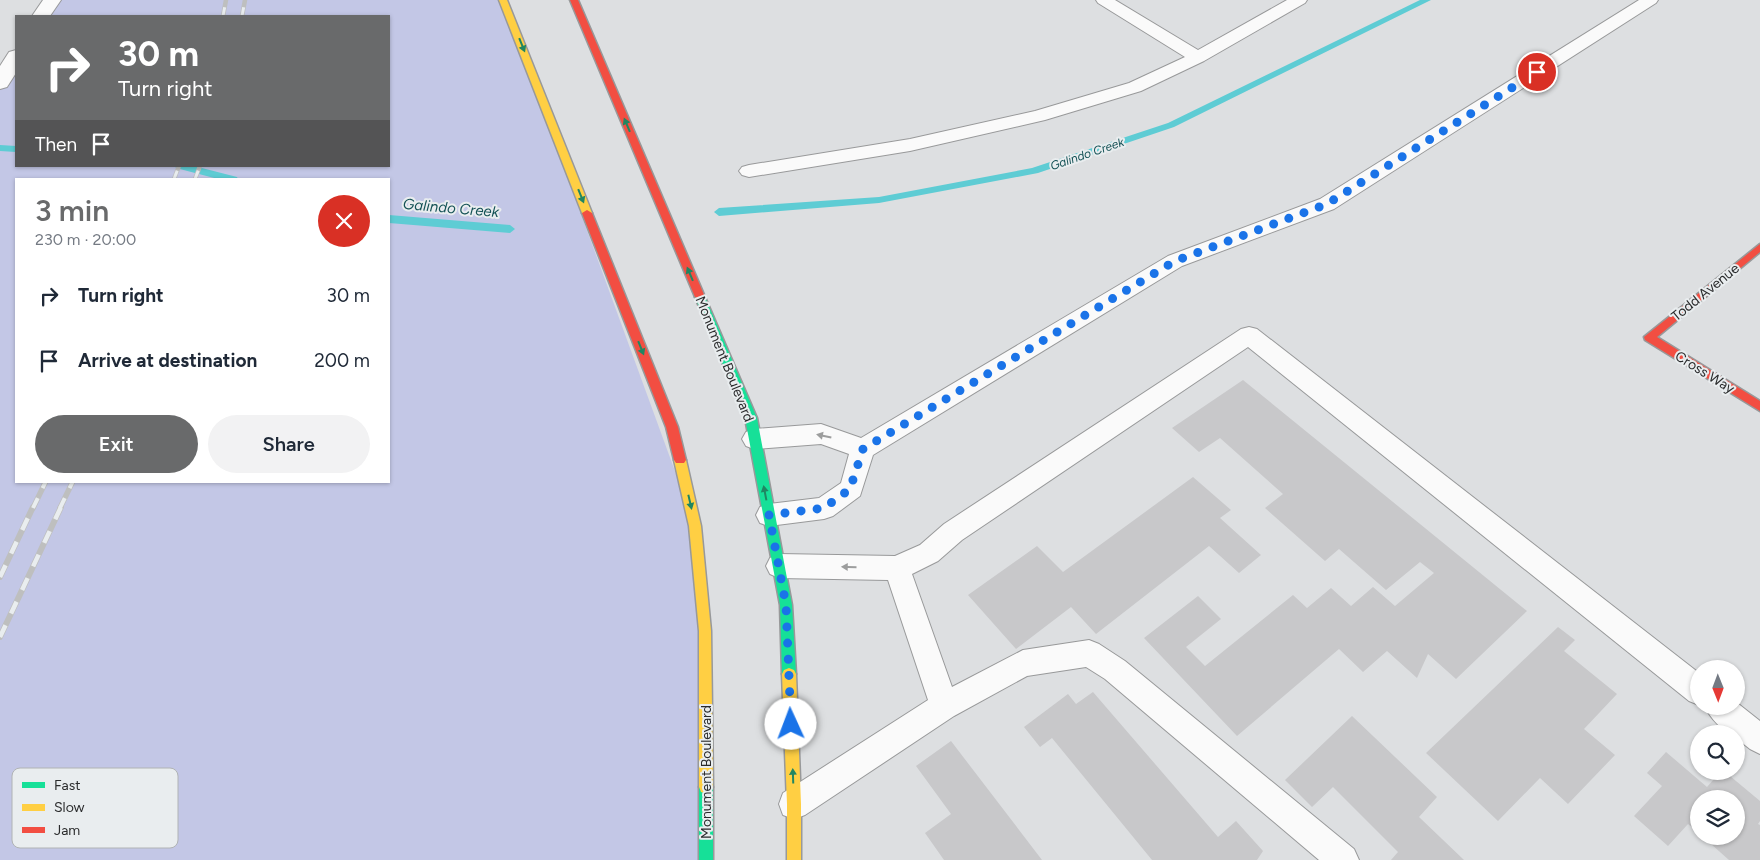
<!DOCTYPE html>
<html lang="en">
<head>
<meta charset="utf-8">
<style>
  body { margin:0; font-family:Figtree,sans-serif; background:#f2f2f3; color:#1f2937; height:100vh; display:flex; flex-direction:column; font-size:19px; white-space:nowrap }
  * { box-sizing:border-box; margin:0 }
  p { font-size:16px; color:#747a83 }
  .icon { flex:none; width:28px; height:28px; fill:none; stroke:currentColor; stroke-width:2; stroke-linecap:round; stroke-linejoin:round }
  .map { position:relative; flex:1; overflow:hidden }
  .side { position:absolute; left:15px; top:178px; width:375px; height:305px; display:flex; flex-direction:column; background:#fff; border-radius:0px; box-shadow:0 1px 4px #0004 }
  .side>* { flex:none }
  .banner { position:absolute; left:15px; top:15px; width:375px; height:152px; border-radius:0px; box-shadow:0 1px 4px #0004; background:#696a6b; color:#fff; overflow:hidden }
  .needle { width:32px; rotate:179deg }
  .fabs { position:absolute; left:1690px; top:660px; display:grid; gap:10px }
  .fabs a { display:grid; place-items:center; width:55px; height:55px; border-radius:50%; background:#fff; box-shadow:0 1px 4px #0004; font-size:25px }
  .pin { position:absolute; display:grid; place-items:center; width:42px; height:42px; color:#fff; margin:-21px; border:2px solid #fff; border-radius:50%; box-shadow:0 1px 5px #0007 }
  .me { position:absolute; width:55px; margin:-28px; rotate:358deg; stroke-linejoin:round; filter:drop-shadow(0 0 4px #0008) }
  .turn { display:flex; align-items:center; gap:18px; height:105px; padding:0 20px; font-size:22px }
  .turn .icon { width:65px; height:65px; stroke-width:2.5 }
  .turn b { display:block; font-size:35px; line-height:42px }
  .then { display:flex; align-items:center; height:48px; padding:0 20px; background:#0003; gap:10px; font-size:19px }
  .round { display:grid; place-items:center; flex:none; width:52px; height:52px; border-radius:26px; background:#f2f2f3 }
  .overview { display:flex; align-items:center; justify-content:space-between; height:85px; padding:0 20px }
  h1 { font-size:30px; font-weight:600; line-height:38px; color:#696a6b }
  .button { display:flex; gap:10px; margin-top:auto; padding:10px 20px }
  .button a { flex:1; height:58px; border-radius:30px; background:#696a6b; color:#fff; font-size:20px; font-weight:600; line-height:58px; text-align:center }
  .button a+a { background:#f2f2f3; color:#1f2937 }
  ul { padding:0; list-style:none }
  li { display:flex; align-items:center; gap:15px; height:65px; padding:0 20px }
  li div { flex:1 }
  li b { display:block; font-size:19px }
  li em { font-style:normal }
  .map>svg:first-child { display:block }
  .green { fill:#c3c7e6; fill-rule:evenodd }
  .lines { fill:none; stroke-linecap:round; stroke-linejoin:round }
  .stream { fill:#5eccd4; fill-rule:evenodd }
  .building { fill:#c8c8ca }
  .lane-casing { stroke:#98999a; stroke-width:2 }
  .street-casing { stroke:#98999a; stroke-width:2 }
  .fast-casing { stroke:#98999a; stroke-width:3 }
  .slow-casing { stroke:#98999a; stroke-width:3 }
  .jam-casing { stroke:#98999a; stroke-width:3 }
  .lane { fill:#fafafa; fill-rule:evenodd }
  .street { fill:#fafafa; fill-rule:evenodd }
  .fast { fill:#16e098; fill-rule:evenodd }
  .slow { fill:#ffcf43; fill-rule:evenodd }
  .jam { fill:#f24e42; fill-rule:evenodd }
  .rail-far2-casing { stroke:#bebfbf; stroke-width:4.5 }
  .rail-far1-casing { stroke:#bebfbf; stroke-width:5.5 }
  .rail-casing { stroke:#bebfbf; stroke-width:6 }
  .rail-far2 { stroke:#e9edef; stroke-width:3; stroke-dasharray:9; stroke-linecap:butt }
  .rail-far1 { stroke:#e9edef; stroke-width:4; stroke-dasharray:11; stroke-linecap:butt }
  .rail { stroke:#e9edef; stroke-width:4.5; stroke-dasharray:13; stroke-linecap:butt }
  .oneway { fill:#208662 }
  .oneway2 { fill:#9c9d9d }
  .route { stroke:#1a73e8; stroke-width:9; stroke-dasharray:0 16.2 }
  .labels { text-anchor:middle; stroke-width:4; stroke-linejoin:round; paint-order:stroke }
  .far-water-label { font-size:12px; font-style:italic; fill:#155256; stroke:#e9edef }
  .street-label { font-size:14px; fill:#2a2b2c; stroke:#e9edef }
  .water-label { font-size:15px; font-style:italic; fill:#155256; stroke:#e9edef }
  .key { fill:#e9edef; stroke:#b0b3b4; stroke-width:1 }
  .key-label { font-size:14px; fill:#2a2b2c }
</style>
</head>
<body>
<div class="map">
<svg width="1760" height="860" viewBox="0 0 1760 860">
  <rect width="100%" height="100%" fill="#dddfe1"/>
  <path class="green" d="M52,0H503L695,526L706,860H0V83L16,56V166H389V16H41ZM16,179H389V481H16Z"/>
  <g class="lines">
    <g class="stream">
      <polygon points="1420,0 1431,0 1174,127 1038,173 879,203 719,216 714,212 719,208 879,197 1032,168 1168,123"/>
      <polygon points="0,145 16,146 16,152 0,151"/>
      <polygon points="175,166 194,166 237,177 238,179 218,179 176,168"/>
      <polygon points="389,215 510,225 515,229 510,233 389,223"/>
    </g>
  </g>
  <g class="building">
    <polygon points="1243,380 1527,611 1456,679 1428,654 1417,678 1387,651 1363,672 1339,649 1237,736 1144,638 1198,596 1221,619 1186,647 1205,666 1293,595 1307,608 1331,588 1351,606 1373,587 1395,606 1434,573 1420,562 1386,590 1339,549 1325,561 1265,508 1283,494 1220,438 1199,452 1172,428"/>
    <polygon points="1193,477 1231,510 1220,518 1261,555 1239,573 1209,546 1096,634 1071,607 1016,649 968,595 1037,546 1063,572"/>
    <polygon points="1558,627 1575,640 1564,651 1617,694 1584,729 1615,755 1568,804 1540,778 1498,821 1426,753"/>
    <polygon points="1093,692 1218,837 1236,821 1263,851 1257,860 1152,860 1052,738 1040,747 1024,727 1068,694 1076,704"/>
    <polygon points="1352,716 1437,797 1419,817 1464,860 1391,860 1398,852 1333,787 1312,807 1285,780"/>
    <polygon points="951,741 1042,860 944,860 925,833 951,814 916,766"/>
    <polygon points="1666,752 1707,787 1721,771 1724,771 1760,801 1760,821 1758,824 1760,825 1760,860 1729,860 1702,836 1736,836 1736,799 1699,799 1699,833 1688,824 1668,846 1634,816 1662,786 1647,773"/>
  </g>
  <g class="lines">
    <g class="lane-casing">
      <g id="lane">
        <polygon points="1096,0 1115,0 1198,50 1287,0 1307,0 1305,3 1204,61 1141,91 1045,120 910,151 749,177 742,175 739,171 742,167 749,165 910,139 1035,111 1129,83 1185,57 1098,3"/>
        <polygon points="1639,0 1658,0 1656,3 1334,209 1182,266 873,455 860,496 833,516 824,519 769,526 760,523 756,515 760,507 769,504 819,498 841,483 849,454 821,444 754,449 746,446 742,439 746,432 754,429 821,424 861,438 1168,256 1320,199"/>
        <polygon points="1249,327 1257,329 1699,673 1699,705 1689,701 1248,347 962,540 938,561 912,574 952,687 1023,650 1089,640 1099,644 1125,661 1354,849 1359,860 1319,860 1105,679 1086,667 1027,676 954,716 805,815 794,819 783,815 779,804 783,793 928,700 888,580 779,578 770,574 766,566 770,558 779,554 895,556 920,545 944,524 1241,329"/>
        <path d="M1736,702L1760,721V754L1750,749L1736,738V734C1724,734 1709,717 1705,706H1736Z"/>
      </g>
    </g>
    <g class="street-casing">
      <g id="street">
        <polygon points="43,0 61,0 50,16 32,16"/>
        <polygon points="16,50 16,73 7,87 0,89 0,66 9,52"/>
      </g>
    </g>
    <g class="fast-casing">
      <g id="fast">
        <polygon points="700,293 705,297 757,418 792,605 796,674 794,678 789,680 784,678 782,674 780,605 745,418 695,297"/>
        <polygon points="706,780 711,782 713,787 713,860 699,860 699,787 701,782"/>
      </g>
    </g>
    <g class="slow-casing">
      <g id="slow">
        <polygon points="499,0 507,0 592,213 590,215 587,216 582,213"/>
        <polygon points="680,455 684,457 686,460 701,526 711,631 713,787 711,792 706,794 701,792 699,787 699,631 689,526 674,460 676,457"/>
        <polygon points="789,668 794,670 796,674 801,804 801,860 787,860 787,804 782,674 784,670"/>
      </g>
    </g>
    <g class="jam-casing">
      <g id="jam">
        <polygon points="570,0 578,0 705,297 704,300 700,301 695,297"/>
        <polygon points="587,210 592,213 678,427 686,460 684,463 676,463 674,460 666,427 582,213"/>
        <polygon points="1760,244 1760,252 1657,337 1760,401 1760,411 1645,340 1644,337"/>
      </g>
    </g>
    <use href="#lane" class="lane"/>
    <use href="#street" class="street"/>
    <use href="#fast" class="fast"/>
    <use href="#slow" class="slow"/>
    <use href="#jam" class="jam"/>
    <g class="rail-far2-casing">
      <g id="rail-far2">
        <polyline points="223,16 226,0"/>
        <polyline points="242,16 245,0"/>
        <polyline points="174,179 179,166"/>
        <polyline points="195,179 200,166"/>
      </g>
    </g>
    <g class="rail-far1-casing">
      <g id="rail-far1">
        <polyline points="33,508 46,481"/>
        <polyline points="60,508 73,481"/>
      </g>
    </g>
    <g class="rail-casing">
      <g id="rail">
        <polyline points="0,577 33,507"/>
        <polyline points="0,637 61,507"/>
      </g>
    </g>
    <use href="#rail-far2" class="rail-far2"/>
    <use href="#rail-far1" class="rail-far1"/>
    <use href="#rail" class="rail"/>
  </g>
  <defs><path id="oneway-solid" d="M-6-.8H1V-3.2L6.5 0L1 3.2V.8H-6Z" transform="scale(1.25)"/></defs>
  <g class="oneway">
    <use href="#oneway-solid" transform="translate(522 45) rotate(68)"/>
    <use href="#oneway-solid" transform="translate(627 125) rotate(-113)"/>
    <use href="#oneway-solid" transform="translate(581 196) rotate(68)"/>
    <use href="#oneway-solid" transform="translate(690 274) rotate(-113)"/>
    <use href="#oneway-solid" transform="translate(641 348) rotate(68)"/>
    <use href="#oneway-solid" transform="translate(765 493) rotate(-101)"/>
    <use href="#oneway-solid" transform="translate(690 502) rotate(77)"/>
    <use href="#oneway-solid" transform="translate(793 776) rotate(-92)"/>
  </g>
  <g class="oneway2">
    <use href="#oneway-solid" transform="translate(824 436) rotate(-168)"/>
    <use href="#oneway-solid" transform="translate(849 567) rotate(-179)"/>
  </g>
  <g class="lines">
    <polyline class="route" points="791,724 786,605 769,515 824,508 850,489 863,449 1175,261 1327,204 1537,72"/>
  </g>
  <g class="labels">
    <g class="far-water-label">
      <text transform="translate(1087 154) rotate(-19)" y="4">Galindo Creek</text>
    </g>
    <g class="street-label">
      <text transform="translate(1705 292) rotate(-39)" y="5">Todd Avenue</text>
      <text transform="translate(725 359) rotate(68)" y="5">Monument Boulevard</text>
      <text transform="translate(1705 372) rotate(32)" y="5">Cross Way</text>
      <text transform="translate(706 772) rotate(-90)" y="5">Monument Boulevard</text>
    </g>
    <g class="water-label">
      <text transform="translate(451 208) rotate(5)" y="5">Galindo Creek</text>
    </g>
  </g>
  <rect x="12" y="768" width="166" height="80" rx="8" class="key"/>
  <rect x="22" y="782" width="23" height="6" fill="#16e098"/>
  <rect x="22" y="804" width="23" height="7" fill="#ffcf43"/>
  <rect x="22" y="827" width="23" height="6" fill="#f24e42"/>
  <g class="key-label">
    <text x="54" y="790">Fast</text>
    <text x="54" y="812">Slow</text>
    <text x="54" y="835">Jam</text>
  </g>
</svg>
<div class="fabs">
<a><svg class="needle" viewBox="-14 -14 28 28"><path d="M0-13l5 13h-10z" fill="#e53935"/><path d="M0 13l5-13h-10z" fill="#747a83"/></svg></a>
<a><svg class="icon" aria-label="search" viewBox="0 0 24 24"><circle cx="10" cy="10" r="6"/><path d="M15 15l6 6"/></svg></a>
<a><svg class="icon" aria-label="layers" viewBox="0 0 24 24"><path d="M12 4l9 5-9 5-9-5zM3 14l9 5 9-5"/></svg></a>
</div>
<div class="pin" style="left:1537px;top:72px;background:#d93025"><svg class="icon" aria-label="arrive" viewBox="0 0 24 24"><path d="M6 21V4h12l-3 4 3 4H6"/></svg></div>
<svg class="me" style="left:791px;top:724px" viewBox="-20 -20 40 40"><circle r="19" fill="#fff"/><path d="M0-13L10 11 0 6-10 11z" fill="#1a73e8"/></svg>
<div class="banner">
<div class="turn"><svg class="icon" aria-label="right" viewBox="0 0 24 24"><path d="M7 20v-9h11M14 6l5 5-5 5"/></svg><div><b>30 m</b>Turn right</div></div>
<div class="then">Then<svg class="icon" aria-label="arrive" viewBox="0 0 24 24"><path d="M6 21V4h12l-3 4 3 4H6"/></svg></div>
</div>
<section class="side">
<div class="overview"><div><h1>3 min</h1><p>230 m · 20:00</p></div><a class="round" style="background:#d93025;color:#fff"><svg class="icon" aria-label="close" viewBox="0 0 24 24"><path d="M6 6l12 12M18 6L6 18"/></svg></a></div>
<ul>
<li><svg class="icon" aria-label="right" viewBox="0 0 24 24"><path d="M7 20v-9h11M14 6l5 5-5 5"/></svg><div><b>Turn right</b></div><em>30 m</em></li>
<li><svg class="icon" aria-label="arrive" viewBox="0 0 24 24"><path d="M6 21V4h12l-3 4 3 4H6"/></svg><div><b>Arrive at destination</b></div><em>200 m</em></li>
</ul>
<div class="button"><a>Exit</a><a>Share</a></div>
</section>
</div>
</body>
</html>
